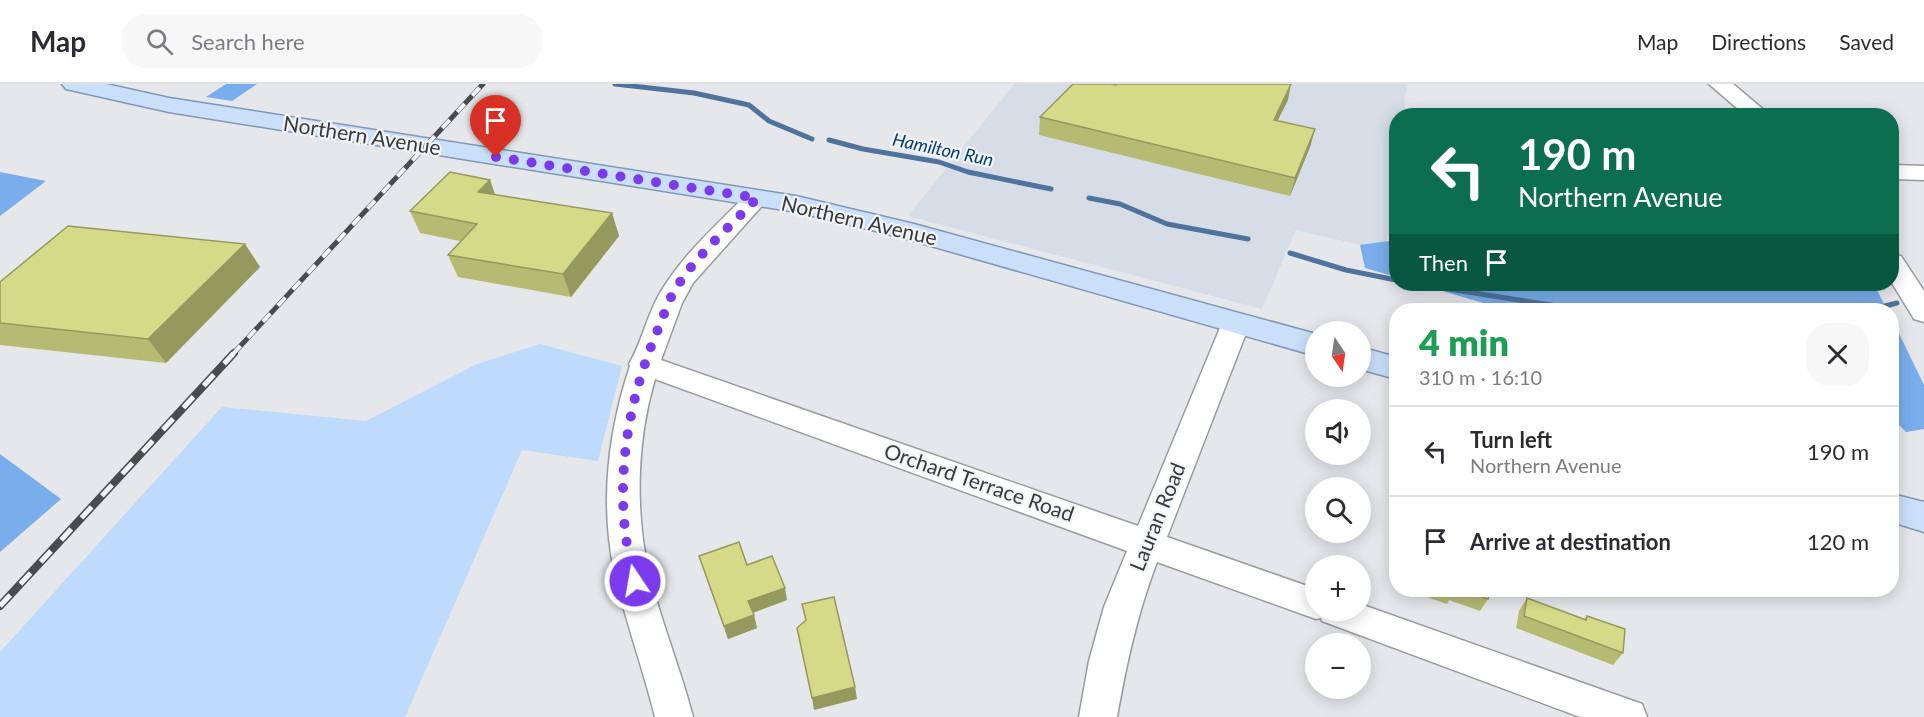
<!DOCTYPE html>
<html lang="en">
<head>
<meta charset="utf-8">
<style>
  body { margin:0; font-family:Lato,sans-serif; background:#f7f7f7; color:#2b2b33; height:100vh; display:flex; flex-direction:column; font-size:22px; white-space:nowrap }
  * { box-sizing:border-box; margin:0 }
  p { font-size:20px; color:#7c7c81 }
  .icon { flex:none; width:33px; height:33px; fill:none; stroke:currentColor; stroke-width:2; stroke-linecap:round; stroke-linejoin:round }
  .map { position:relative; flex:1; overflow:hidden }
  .details { position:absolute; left:1389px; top:219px; width:510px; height:294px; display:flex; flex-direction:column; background:#fff; border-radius:24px; box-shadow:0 3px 15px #0003 }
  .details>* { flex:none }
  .top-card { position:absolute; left:1389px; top:24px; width:510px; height:183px; border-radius:24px; box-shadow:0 3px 15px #0003; background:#0b6e4f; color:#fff; overflow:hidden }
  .needle { width:39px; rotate:167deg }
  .controls { position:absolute; left:1305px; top:237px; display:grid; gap:12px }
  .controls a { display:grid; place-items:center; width:66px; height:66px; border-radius:50%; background:#fff; box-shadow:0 3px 15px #0003; font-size:30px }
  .pin { position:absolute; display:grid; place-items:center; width:51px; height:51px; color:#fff; margin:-62px -26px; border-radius:50% 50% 50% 0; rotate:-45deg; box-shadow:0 0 6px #0007 }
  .pin .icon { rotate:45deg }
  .me { position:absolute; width:66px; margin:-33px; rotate:348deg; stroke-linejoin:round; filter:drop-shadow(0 0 4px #0008) }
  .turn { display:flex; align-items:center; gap:21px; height:126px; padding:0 30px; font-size:27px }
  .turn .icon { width:78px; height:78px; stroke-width:2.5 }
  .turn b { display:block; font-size:42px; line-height:51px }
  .then { display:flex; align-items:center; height:57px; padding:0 30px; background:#0003; gap:12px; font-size:22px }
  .round { display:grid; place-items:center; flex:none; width:63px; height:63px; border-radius:24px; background:#f7f7f7 }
  .head { display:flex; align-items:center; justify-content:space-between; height:102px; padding:0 30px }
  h1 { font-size:36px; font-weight:800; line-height:45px; color:#1e9e55 }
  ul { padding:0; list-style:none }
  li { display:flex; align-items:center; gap:18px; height:90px; padding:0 30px; border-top:2px solid #e1e1e2 }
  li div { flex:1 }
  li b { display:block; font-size:22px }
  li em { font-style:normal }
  header { display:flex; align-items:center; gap:36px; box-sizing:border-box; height:84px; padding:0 30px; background:#fff; border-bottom:2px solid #e1e1e2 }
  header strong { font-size:28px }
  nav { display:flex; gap:33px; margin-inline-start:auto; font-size:21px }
  .search { width:420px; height:54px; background:#f7f7f7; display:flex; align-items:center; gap:15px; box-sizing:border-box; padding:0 21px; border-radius:24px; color:#7c7c81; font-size:22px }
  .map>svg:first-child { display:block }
  .built { fill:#d6dde6 }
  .green { fill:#bedafc }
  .forest { fill:#79adeb }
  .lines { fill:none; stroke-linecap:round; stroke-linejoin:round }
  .stream { stroke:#4f739d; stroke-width:5 }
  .minor-casing { stroke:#999b9e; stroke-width:3 }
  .major-casing { stroke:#8098b5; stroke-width:3 }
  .minor { fill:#fff; fill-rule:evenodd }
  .major { fill:#cae0fa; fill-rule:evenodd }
  .rail-far1-casing { stroke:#4a4b4c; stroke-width:5 }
  .rail-casing { stroke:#4a4b4c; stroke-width:8 }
  .rail-far1 { stroke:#f2f4f7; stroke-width:4; stroke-dasharray:11; stroke-linecap:butt }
  .rail { stroke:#f2f4f7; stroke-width:5; stroke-dasharray:15; stroke-linecap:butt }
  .wall { fill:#b6bb74 }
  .shaded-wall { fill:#94995e }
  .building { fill:#d4da87; stroke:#94995e; stroke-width:1.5 }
  .route { stroke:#7c3aed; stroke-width:10; stroke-dasharray:0 18 }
  .labels { text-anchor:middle; stroke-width:4.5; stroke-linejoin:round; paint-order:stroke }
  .far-water-label { font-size:18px; font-style:italic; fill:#043d74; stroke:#f2f4f7 }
  .street-label { font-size:21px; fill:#38393a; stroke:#f2f4f7 }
</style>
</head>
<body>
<header>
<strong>Map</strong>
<div class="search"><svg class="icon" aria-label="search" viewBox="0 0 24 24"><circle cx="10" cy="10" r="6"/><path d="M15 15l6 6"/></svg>Search here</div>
<nav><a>Map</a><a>Directions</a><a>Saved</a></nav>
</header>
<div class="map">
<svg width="1924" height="633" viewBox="0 0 1924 633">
  <rect width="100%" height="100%" fill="#e5e7ea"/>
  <polygon class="built" points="1014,0 1408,0 1404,15 1406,31 1396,32 1396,127 1383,166 1296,146 1262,225 908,132"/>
  <polygon class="green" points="540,260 622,282 598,377 522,366 405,633 0,633 0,568 222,323 366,337 477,280"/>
  <g class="forest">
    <polygon points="226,0 257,0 232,17 206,13"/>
    <polygon points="0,88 46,97 0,132"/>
    <polygon points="1396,156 1396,193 1365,184 1360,161"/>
    <polygon points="1418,200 1874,200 1887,226 1543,226 1487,220"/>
    <polygon points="1892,235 1924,301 1924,345 1906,348 1892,334"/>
    <polygon points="0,370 61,415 0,468"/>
  </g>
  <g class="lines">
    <g class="stream">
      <polyline points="615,0 694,9 749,21 769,37 812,55"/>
      <polyline points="829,56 863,65 939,78 968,88 1051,105"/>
      <polyline points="1089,114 1120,120 1167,140 1248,155"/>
      <polyline points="1290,169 1346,186 1396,196"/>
      <polyline points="1416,200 1583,226"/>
      <polyline points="1664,226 1671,223 1737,226 1782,222 1881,223 1897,219"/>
    </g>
    <g class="minor-casing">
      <g id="minor">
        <polygon points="1709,0 1733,0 1771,32 1746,32"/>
        <polygon points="1892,81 1924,82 1924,96 1892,95"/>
        <path d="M757,107L766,109L769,114L693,199L682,219L661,276L1138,442L1222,239L1226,232L1236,230L1246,232L1250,239L1167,453L1316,505V526H1360V520L1642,620L1647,633H1580L1322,537L1321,534L1316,535L1157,478C1137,531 1127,577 1117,633H1079L1089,577L1104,523L1127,467L655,295C637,356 635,423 648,485C660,535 680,583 693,633H655C643,584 625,536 614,487C600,418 608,348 630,282L629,280C642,258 647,231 660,209C683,170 717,141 748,109Z"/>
        <polygon points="1892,170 1901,172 1924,207 1924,238 1914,235 1892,199"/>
      </g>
    </g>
    <g class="major-casing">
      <g id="major">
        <polygon points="62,0 106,0 169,14 796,112 914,140 1316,250 1316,272 896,152 796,128 169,28 66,5"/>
        <polygon points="1360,263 1396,273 1396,295 1360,285"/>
        <polygon points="1892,410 1924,418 1924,448 1892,438"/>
      </g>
    </g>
    <use href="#minor" class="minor"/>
    <use href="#major" class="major"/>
    <g class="rail-far1-casing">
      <polyline id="rail-far1" points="233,270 483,0"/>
    </g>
    <g class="rail-casing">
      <polyline id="rail" points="0,522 234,269"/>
    </g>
    <use href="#rail-far1" class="rail-far1"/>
    <use href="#rail" class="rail"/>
  </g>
  <g class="wall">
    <polygon points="1116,1 1288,16 1277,37 1315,45 1310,63 1290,112 1039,51 1040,33"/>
    <polygon points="490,96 495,111 612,129 619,152 571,213 458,193 448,171 460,157 420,149 410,127"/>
    <polygon points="245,160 260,183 166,279 0,261 0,198"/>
    <polygon points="699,472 747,481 787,516 753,529 757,544 728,555"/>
    <polygon points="1419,506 1490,506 1488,515 1480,527 1449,516 1447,520 1418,510"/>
    <polygon points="1527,514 1584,535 1587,532 1623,569 1613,581 1516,544 1519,527"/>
  </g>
  <g class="shaded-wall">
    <polygon points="1291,0 1288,16 1269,54 1274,36"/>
    <polygon points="1315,45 1310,63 1290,112 1295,94"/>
    <polygon points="490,96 498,119 478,108"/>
    <polygon points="612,129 619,152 571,213 563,190"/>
    <polygon points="245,160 260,183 166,279 148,255"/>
    <polygon points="785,504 787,516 752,529 748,517"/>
    <polygon points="754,531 757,544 728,555 724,542"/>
    <polygon points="855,603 857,615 814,626 812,614"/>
  </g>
  <g class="building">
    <polygon points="1073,0 1111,0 1116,1 1117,0 1291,0 1274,36 1315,45 1295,94 1040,33"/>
    <polygon points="450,88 490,96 478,108 612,129 563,190 448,171 477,140 410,127"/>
    <polygon points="68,142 245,160 148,255 0,239 0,198"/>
    <polygon points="739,458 747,481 772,472 785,504 748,517 754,531 724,542 699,472"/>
    <polygon points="1461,506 1490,506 1488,515"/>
    <polygon points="834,513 855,603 812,614 797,544 806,536 802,520"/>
    <polygon points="1527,514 1586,536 1587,532 1625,545 1623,569 1524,532"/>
  </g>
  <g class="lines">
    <path class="route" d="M496,73L757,114C730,143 696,171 675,206C668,217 664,231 659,243C625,322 611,413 635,497"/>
  </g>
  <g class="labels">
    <g class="far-water-label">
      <text transform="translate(943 66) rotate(12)" y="6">Hamilton Run</text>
    </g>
    <g class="street-label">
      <text transform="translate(362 52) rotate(9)" y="7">Northern Avenue</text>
      <text transform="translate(859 137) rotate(13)" y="7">Northern Avenue</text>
      <text transform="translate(979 399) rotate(19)" y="7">Orchard Terrace Road</text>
      <text transform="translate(1158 433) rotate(-68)" y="7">Lauran Road</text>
    </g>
  </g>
</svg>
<div class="controls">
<a><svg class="needle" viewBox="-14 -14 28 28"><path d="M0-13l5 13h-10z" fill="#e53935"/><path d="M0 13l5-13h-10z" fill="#7c7c81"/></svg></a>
<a><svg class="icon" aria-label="sound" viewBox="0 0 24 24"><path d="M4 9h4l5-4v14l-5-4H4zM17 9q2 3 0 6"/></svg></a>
<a><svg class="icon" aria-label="search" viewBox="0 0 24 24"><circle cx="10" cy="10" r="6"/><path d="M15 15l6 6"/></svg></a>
<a>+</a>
<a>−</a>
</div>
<div class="pin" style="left:496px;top:73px;background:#d93025"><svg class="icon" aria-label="arrive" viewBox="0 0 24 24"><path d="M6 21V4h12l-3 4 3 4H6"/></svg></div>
<svg class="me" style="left:635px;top:497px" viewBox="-20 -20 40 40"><circle r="17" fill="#7c3aed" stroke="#fff" stroke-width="3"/><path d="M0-11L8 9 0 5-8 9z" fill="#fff"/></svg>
<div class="top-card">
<div class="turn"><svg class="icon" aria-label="left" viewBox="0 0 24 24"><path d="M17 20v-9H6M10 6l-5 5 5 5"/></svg><div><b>190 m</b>Northern Avenue</div></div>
<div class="then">Then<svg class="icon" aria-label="arrive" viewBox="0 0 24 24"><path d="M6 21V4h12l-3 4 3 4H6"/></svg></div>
</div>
<section class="details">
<div class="head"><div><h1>4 min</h1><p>310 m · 16:10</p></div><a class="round"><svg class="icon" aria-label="close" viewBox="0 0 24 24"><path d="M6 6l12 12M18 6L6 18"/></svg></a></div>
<ul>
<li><svg class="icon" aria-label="left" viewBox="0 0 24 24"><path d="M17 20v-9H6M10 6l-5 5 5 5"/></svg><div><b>Turn left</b><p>Northern Avenue</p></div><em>190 m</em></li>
<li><svg class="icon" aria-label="arrive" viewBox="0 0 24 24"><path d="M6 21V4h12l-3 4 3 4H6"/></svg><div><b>Arrive at destination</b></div><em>120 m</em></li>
</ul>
</section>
</div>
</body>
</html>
